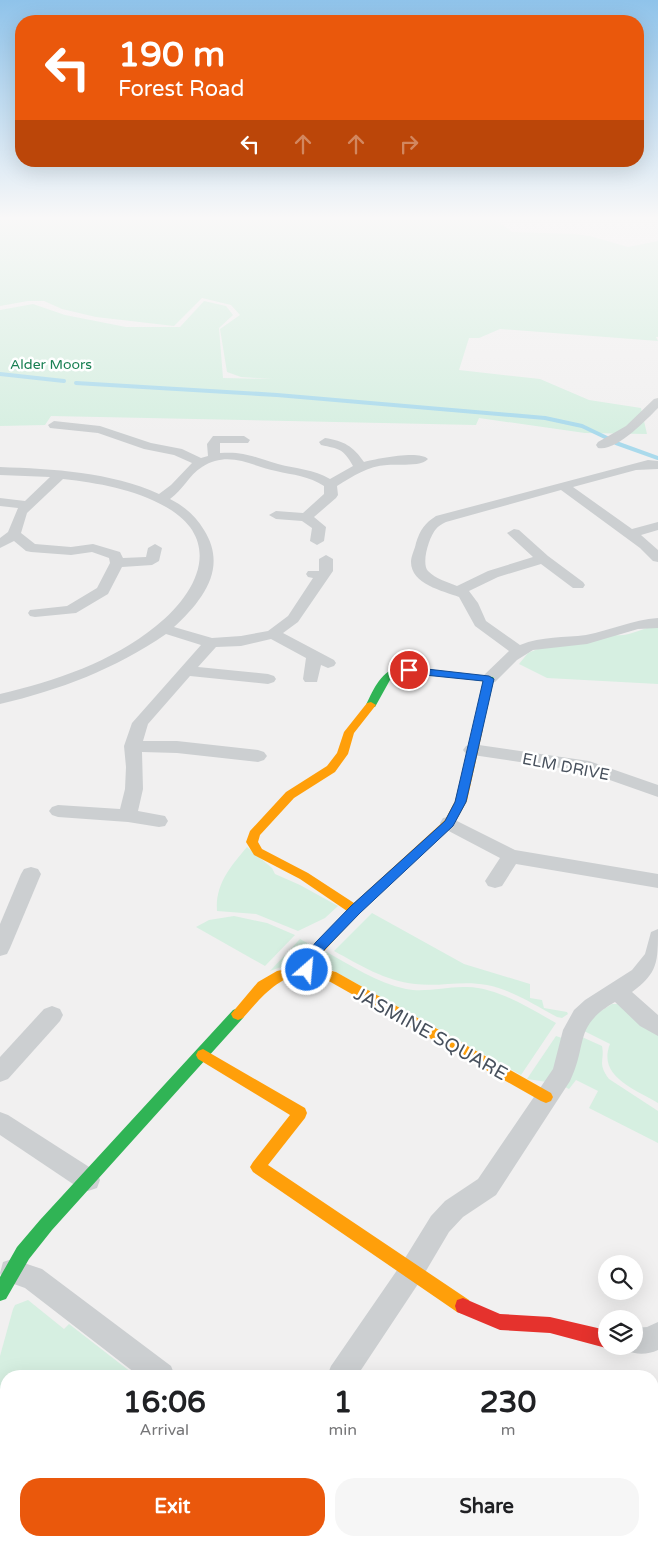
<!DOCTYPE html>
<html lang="en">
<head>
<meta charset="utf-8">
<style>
  body { margin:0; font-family:"Varela Round",sans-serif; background:#f6f6f6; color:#202124; height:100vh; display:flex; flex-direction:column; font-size:19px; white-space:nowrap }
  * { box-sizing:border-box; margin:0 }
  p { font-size:16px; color:#757577 }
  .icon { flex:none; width:28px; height:28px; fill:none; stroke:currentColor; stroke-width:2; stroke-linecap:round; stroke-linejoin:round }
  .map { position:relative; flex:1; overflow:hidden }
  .drawer { position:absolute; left:0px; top:1370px; width:659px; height:176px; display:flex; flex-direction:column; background:#fff; border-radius:20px 20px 0 0; box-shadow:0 5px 20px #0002 }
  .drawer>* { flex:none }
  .hud { position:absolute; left:15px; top:15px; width:629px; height:152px; border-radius:20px; box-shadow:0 5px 20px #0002; background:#ea580c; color:#fff; overflow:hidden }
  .fabs { position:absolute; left:598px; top:1255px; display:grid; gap:10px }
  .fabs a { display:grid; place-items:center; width:45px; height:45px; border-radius:50%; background:#fff; box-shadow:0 5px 20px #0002; font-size:25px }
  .pin { position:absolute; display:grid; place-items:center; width:42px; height:42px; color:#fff; margin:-21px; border:2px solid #fff; border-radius:50%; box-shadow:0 1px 5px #0007 }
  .me { position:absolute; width:55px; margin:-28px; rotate:27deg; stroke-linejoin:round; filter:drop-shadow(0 0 4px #0008) }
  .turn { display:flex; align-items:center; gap:18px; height:105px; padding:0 20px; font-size:22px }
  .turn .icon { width:65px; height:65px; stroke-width:2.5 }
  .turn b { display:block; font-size:35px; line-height:42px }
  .lanes { display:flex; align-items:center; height:48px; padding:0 20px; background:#0003; justify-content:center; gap:25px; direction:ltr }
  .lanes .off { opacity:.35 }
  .eta { display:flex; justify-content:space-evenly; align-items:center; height:85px; text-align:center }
  .eta b { font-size:30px; font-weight:700; line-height:35px }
  .cta { display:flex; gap:10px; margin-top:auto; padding:10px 20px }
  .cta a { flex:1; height:58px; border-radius:20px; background:#ea580c; color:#fff; font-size:20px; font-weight:700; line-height:58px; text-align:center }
  .cta a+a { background:#f6f6f6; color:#202124 }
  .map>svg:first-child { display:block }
  .green { fill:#d6efe1 }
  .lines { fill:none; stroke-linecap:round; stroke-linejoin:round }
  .stream { stroke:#aadaec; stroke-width:4 }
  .river { fill:#aadaec; fill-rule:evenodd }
  .street { fill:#cccfd1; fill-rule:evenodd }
  .fast { fill:#30b455; fill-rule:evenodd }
  .slow { fill:#ff9f0a; fill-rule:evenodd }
  .jam { fill:#e5322d; fill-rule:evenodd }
  .route { fill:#1a73e8; stroke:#114b97 }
  .labels { text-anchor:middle; stroke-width:5; stroke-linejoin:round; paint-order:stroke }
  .far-park-label { font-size:14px; fill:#187f52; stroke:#fff }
  .street-label { font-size:16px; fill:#48515d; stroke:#fff }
  .near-street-label { font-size:19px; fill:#48515d; stroke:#fff }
</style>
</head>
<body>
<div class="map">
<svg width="658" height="1546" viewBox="0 0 658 1546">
  <rect width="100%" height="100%" fill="#f1f0f0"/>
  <g class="green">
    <polygon points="0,220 496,220 512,232 574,234 590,236 628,247 658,241 658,337 656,337 658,341 500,329 479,338 469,338 459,370 540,379 589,400 641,408 647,434 585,433 479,418 476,425 51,416 45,425 0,426 0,310 33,304 65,315 126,327 180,327 204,301 226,306 233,315 219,328 223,378 273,379 241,377 227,372 220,329 240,315 231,305 202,298 174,326 96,317 62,309 44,301 28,301 0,306"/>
    <path d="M658,626V684L547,678L519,664L528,653L540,648L615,635C630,637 643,627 658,626Z"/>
    <path d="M247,847L272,868L275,874L300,885L338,906L325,918L298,931L256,914L217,911C215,884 231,866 247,847Z"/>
    <path d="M372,913L464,964L530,984V998L542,1000L544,1008L567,1012L568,1014L562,1018L557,1017C535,1005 512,990 487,985C462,980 440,987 415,984C385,981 360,965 334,951Z"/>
    <polygon points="234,916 267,923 295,935 265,966 196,927 209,920"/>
    <polygon points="300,939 311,945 295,962 270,971"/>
    <path d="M325,951C350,965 377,983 406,989C426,993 447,986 467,987C499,988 529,1008 556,1023L521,1075L325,966L323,960Z"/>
    <path d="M612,1004H618L658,1034V1103C635,1089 597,1076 610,1044L584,1031L593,1016Z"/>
    <polygon points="556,1036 562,1038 557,1067 547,1082 527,1079"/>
    <path d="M582,1037L602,1046C605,1061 597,1063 609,1079L658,1111V1143L589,1108L598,1091L576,1080L569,1089L565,1087Z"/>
    <polygon points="28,1300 64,1329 69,1324 136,1376 6,1376 6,1411 0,1405 0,1356 13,1309 15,1305"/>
    <polygon points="156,1540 226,1540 224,1546 156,1546"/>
  </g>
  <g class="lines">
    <g class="stream">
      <polyline points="0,374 64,381"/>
      <polyline points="76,383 277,395 545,418 582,426 607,438"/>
      <polyline points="616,443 658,458"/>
    </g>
    <g class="river">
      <polygon points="658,1476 658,1527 652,1529 652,1478"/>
      <polygon points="586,1540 640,1540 637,1546 583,1546"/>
    </g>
    <g class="street">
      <path d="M658,398V408C646,420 616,452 598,448L596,445L598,442L626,426L654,399Z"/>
      <path d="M54,421L100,426L151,443L182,449L201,458L208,456L207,444L213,436H244L250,440L248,443H220V453C245,451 256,458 278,464C296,469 314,469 330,479L353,466C343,448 339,449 321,445L319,442L325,438C344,441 353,446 364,462C376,459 419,450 428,459C421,467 398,464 387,465C368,466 353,476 337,486L338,495L336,498L314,517L326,527L324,541L317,545L310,541L312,528L302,521L276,519L269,515L276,511L303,513L324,494V486C309,476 293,475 276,471C251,466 229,450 202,467C189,475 183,490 170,499C184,506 196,516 204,530C228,568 203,600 174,627L212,638L241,636L268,631L288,616L313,578L308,577L306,574L308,571H319V559L326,555L333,559V571L298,622L283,633L334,660L336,663L334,666L328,668L321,665L317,682H305L303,679L306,658L271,639L241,646L216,647L198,667L268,674L274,676L276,679L274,682L268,684L190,676L148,724L143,741H177L258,750L264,752L267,756L264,760L258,762L177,753L142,752L143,789L138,811L165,816L168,821L165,826L159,827L128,822L58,817L52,815L49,811L52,807L58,805L120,809L125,789L126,767L124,746L132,723L201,645L166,634C115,669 60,690 0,704V694C55,681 112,662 156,626C198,593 224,540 166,507C134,489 98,483 63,479L27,513L21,533L35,544L71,547L93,544L120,552L123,558L146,557L148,548L155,544L162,548L159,561L152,565L122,567L108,594L76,613L35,617L30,616L28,613L30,610L67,606L97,588L110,563L109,558L92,552L71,555L31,552L26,551L14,541L0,548V538L8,532L18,508L0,506V498L25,501L50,477L0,475V467C53,469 111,472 159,494L171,485L192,463L174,455L144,449L98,433L50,428L48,425Z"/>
      <path d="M648,460L658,461V469L636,470L573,487L632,529L658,522V530L641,535L658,550V562L653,561L640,548L561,490L446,522C442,524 438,526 436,529C429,537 421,563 428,571C436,579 447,582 457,586L488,571L533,557L507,533L514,529L519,530L548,556L583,582L585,585L583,588H573L541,564L498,577L469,591L478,603L486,621L520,645C542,636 564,638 586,635C611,630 632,620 658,618V628L638,629L587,644L533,650L517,660L495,682H483L481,679L483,676L509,651L475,626L459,597C443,591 411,584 411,562C411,556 415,549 416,543C420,530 425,523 436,516Z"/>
      <polygon points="472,744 589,761 658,785 658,797 587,772 466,754 463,750 466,746"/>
      <polygon points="449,817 515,850 658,874 658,888 516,864 502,886 495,888 488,886 485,881 500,858 443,828 440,823 443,818"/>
      <polygon points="31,867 38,869 41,874 10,948 7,954 0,956 0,924 21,874 24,869"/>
      <path d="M658,929C658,962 658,973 632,992L658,1015V1036L640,1026L615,1002C573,1026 588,1044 570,1081L496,1195L463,1217L449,1232L420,1281L357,1376H327L331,1366L402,1263L431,1216L445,1201L478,1179L553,1069L563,1030L574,1010L585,1000L632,970L645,954L651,932Z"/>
      <polygon points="52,1006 60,1009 63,1015 60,1021 8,1079 0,1082 0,1057 44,1009"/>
      <polygon points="0,1112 8,1115 97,1172 100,1180 97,1188 88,1191 79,1188 0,1135"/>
      <polygon points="12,1259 42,1269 171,1366 175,1376 139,1376 25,1288 3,1280 0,1273 3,1262"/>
      <path d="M658,1322V1350C647,1355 636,1355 625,1350L623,1346H634V1328L647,1327Z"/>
      <polygon points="222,1540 252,1540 250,1546 220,1546"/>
    </g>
    <g class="fast">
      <path d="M401,666L493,677L494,679L482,731H474L473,729L483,681L402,672L390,680L375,707H367L366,705C374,688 381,671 401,666Z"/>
      <polygon points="238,1008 243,1010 245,1014 243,1018 52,1230 29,1259 6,1299 0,1301 0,1277 17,1247 40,1220 233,1010"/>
    </g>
    <g class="slow">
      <path d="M371,702L376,705L354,733L348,754L335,772L294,798L260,835L258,842L262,849L308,873L354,903L445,820L455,801L473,729L474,727H482L483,729L467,801L453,826L359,913L326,949L316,960L314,967L336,972L551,1093L553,1097L551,1101L546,1103L541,1101L327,980C321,979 314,976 308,975C279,973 260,999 243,1018L238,1020L233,1018L231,1014L258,982L277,971L301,966L305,954L347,911L300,879L254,855L246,842L250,831L286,792L327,766L337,753L344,732L367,703Z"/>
      <polygon points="203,1049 305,1108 307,1113 305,1118 268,1165 469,1300 471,1306 469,1312 463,1314 457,1312 253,1172 250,1167 253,1162 290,1115 198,1059 196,1055 198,1051"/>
    </g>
    <polygon class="jam" points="463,1298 500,1314 550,1317 606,1330 606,1346 609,1346 606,1348 550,1333 500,1330 457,1312 455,1306 457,1300"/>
  </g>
  <linearGradient id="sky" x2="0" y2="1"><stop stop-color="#8fc3ea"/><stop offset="0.5" stop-color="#f9f8f8"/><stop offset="1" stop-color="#f9f8f8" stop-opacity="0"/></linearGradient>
  <rect width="658" height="436" fill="url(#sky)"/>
  <polygon class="route" points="409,667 489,676 494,679 466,802 453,826 360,913 325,949 316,960 312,974 307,975 303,974 301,970 305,955 316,942 351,906 445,821 455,802 483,681 405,673 404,670"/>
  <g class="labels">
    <g class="far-park-label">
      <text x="51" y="369">Alder Moors</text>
    </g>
    <g class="street-label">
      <text transform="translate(566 766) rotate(11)" y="6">ELM DRIVE</text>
    </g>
    <g class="near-street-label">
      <text transform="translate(431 1033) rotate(29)" y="7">JASMINE SQUARE</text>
    </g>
  </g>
</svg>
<div class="fabs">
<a><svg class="icon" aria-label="search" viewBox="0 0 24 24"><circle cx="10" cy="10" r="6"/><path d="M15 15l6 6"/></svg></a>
<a><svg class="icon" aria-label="layers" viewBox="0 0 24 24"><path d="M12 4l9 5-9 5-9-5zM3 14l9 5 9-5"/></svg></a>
</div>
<div class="pin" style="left:409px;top:670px;background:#d93025"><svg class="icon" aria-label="arrive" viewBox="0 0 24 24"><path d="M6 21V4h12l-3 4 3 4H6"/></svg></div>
<svg class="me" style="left:307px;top:970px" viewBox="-20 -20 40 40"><circle r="17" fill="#1a73e8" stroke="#fff" stroke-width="3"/><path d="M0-11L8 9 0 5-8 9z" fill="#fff"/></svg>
<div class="hud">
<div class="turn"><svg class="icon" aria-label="left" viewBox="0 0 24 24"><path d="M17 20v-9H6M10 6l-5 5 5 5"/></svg><div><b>190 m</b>Forest Road</div></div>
<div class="lanes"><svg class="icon" aria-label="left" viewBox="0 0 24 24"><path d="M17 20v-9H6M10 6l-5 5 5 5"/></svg><svg class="icon off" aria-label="ahead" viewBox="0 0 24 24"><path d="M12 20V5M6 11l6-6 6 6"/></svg><svg class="icon off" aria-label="ahead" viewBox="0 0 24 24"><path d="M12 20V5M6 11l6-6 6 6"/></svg><svg class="icon off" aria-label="right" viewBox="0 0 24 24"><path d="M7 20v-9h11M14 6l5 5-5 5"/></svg></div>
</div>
<section class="drawer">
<div class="eta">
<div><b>16:06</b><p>Arrival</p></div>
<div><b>1</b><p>min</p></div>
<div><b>230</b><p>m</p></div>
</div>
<div class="cta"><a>Exit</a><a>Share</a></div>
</section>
</div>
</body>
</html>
